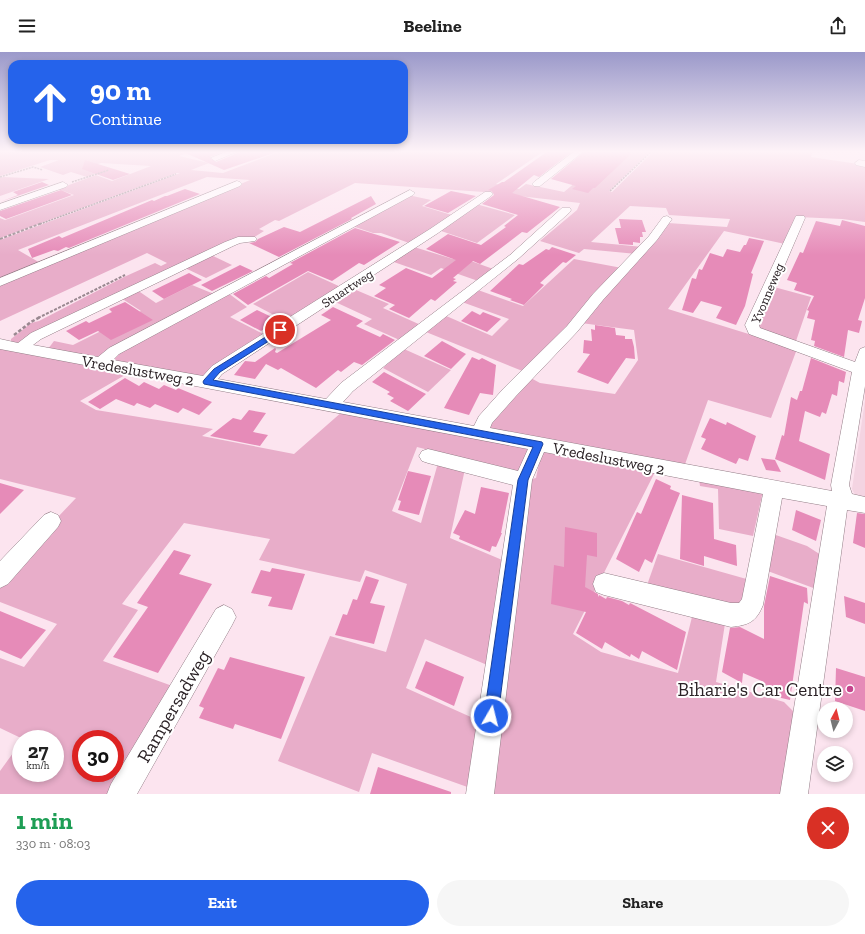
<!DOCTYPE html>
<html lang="en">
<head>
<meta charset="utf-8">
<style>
  body { margin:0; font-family:"Zilla Slab",serif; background:#f6f6f6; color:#222; height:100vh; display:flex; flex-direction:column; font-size:15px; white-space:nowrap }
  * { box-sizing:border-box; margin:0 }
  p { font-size:13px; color:#767676 }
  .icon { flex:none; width:22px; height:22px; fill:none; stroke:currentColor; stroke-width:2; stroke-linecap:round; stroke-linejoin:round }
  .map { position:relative; height:742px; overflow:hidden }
  .panel { display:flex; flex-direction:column; background:#fff; flex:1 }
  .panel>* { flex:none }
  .banner { position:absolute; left:8px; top:8px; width:400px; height:84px; border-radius:12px; box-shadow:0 2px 6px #0003; background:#2563eb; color:#fff; overflow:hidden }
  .needle { width:26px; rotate:7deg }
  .controls { position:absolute; left:817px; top:650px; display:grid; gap:8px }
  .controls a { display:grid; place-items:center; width:36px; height:36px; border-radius:50%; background:#fff; box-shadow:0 2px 6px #0003; font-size:20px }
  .speed { position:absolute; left:12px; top:678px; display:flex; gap:8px; font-size:20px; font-weight:700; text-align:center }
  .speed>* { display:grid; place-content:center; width:52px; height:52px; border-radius:50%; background:#fff; box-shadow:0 2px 6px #0003; line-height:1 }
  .speed small { font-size:10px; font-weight:400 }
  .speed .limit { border:6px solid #d22; background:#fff; color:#111 }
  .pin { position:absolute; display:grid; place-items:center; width:34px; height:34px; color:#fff; margin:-17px; border:2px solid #fff; border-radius:50%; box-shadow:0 1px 4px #0007 }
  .me { position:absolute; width:44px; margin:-22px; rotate:8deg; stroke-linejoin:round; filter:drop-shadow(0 0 3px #0008) }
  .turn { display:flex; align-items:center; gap:14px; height:84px; padding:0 16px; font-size:18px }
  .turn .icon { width:52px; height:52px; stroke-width:2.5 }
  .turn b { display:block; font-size:28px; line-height:34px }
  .round { display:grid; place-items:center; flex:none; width:42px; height:42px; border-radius:21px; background:#f6f6f6 }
  .summary { display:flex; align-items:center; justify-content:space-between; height:68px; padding:0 16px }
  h1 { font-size:24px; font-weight:700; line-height:30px; color:#1e9e55 }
  .button { display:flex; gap:8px; margin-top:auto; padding:8px 16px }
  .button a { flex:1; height:46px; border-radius:24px; background:#2563eb; color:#fff; font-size:16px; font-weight:700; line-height:46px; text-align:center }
  .button a+a { background:#f6f6f6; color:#222 }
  header { display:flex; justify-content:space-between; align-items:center; height:52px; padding:0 16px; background:#fff; font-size:18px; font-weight:700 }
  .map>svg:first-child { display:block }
  .built { fill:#f4d4e2 }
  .green { fill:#e8adc9; fill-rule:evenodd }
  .building { fill:#e68bb8 }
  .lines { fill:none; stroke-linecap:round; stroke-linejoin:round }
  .minor-casing { stroke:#937e87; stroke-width:1 }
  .path-far2 { stroke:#998890; stroke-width:1.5; stroke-dasharray:2 1; stroke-linecap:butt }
  .path-far1 { stroke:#998890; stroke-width:2; stroke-dasharray:3 1.5; stroke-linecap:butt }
  .path { stroke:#998890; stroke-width:2.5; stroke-dasharray:3.5 2; stroke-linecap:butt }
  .minor { fill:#fff; fill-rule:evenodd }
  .route { fill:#2563eb; stroke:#184099 }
  .poi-dot { fill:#c6448d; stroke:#fff; stroke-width:1.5 }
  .labels { text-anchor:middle; stroke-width:4; stroke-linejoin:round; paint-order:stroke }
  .far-street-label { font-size:13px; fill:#2b2226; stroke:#fff }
  .street-label { font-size:16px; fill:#2b2226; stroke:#fff }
  .near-poi-label { font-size:19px; fill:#2b2226; stroke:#fff; text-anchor:end }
  .near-street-label { font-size:19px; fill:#2b2226; stroke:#fff }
</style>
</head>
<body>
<header><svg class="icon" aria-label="menu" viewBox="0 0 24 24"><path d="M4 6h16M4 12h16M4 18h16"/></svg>Beeline<svg class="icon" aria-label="share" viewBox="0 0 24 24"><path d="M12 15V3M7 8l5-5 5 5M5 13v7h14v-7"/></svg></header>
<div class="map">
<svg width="865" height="742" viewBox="0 0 865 742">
  <rect width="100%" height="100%" fill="#fce4ef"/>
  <polygon class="built" points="865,348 865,448 855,443 852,437"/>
  <g class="green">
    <polygon points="0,99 192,99 179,104 209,111 191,118 223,121 281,99 544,99 496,132 519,137 526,132 564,140 613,99 651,99 609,139 612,140 654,99 813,99 811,105 865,113 865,170 842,167 798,165 785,192 724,179 668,257 797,297 771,366 708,348 684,415 489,379 486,374 529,325 540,331 615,342 638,308 634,278 581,271 668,171 727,175 730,167 669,163 666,156 630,154 591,190 643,195 637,202 584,197 579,201 540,189 577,158 580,151 484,140 355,131 279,169 275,168 259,177 264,179 253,186 239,186 17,292 11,290 11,287 31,271 39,269 124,225 155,211 161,214 167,211 147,201 0,269 0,232 101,191 250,128 207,125 18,198 42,212 0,229 0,188 180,121 177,121 0,186 0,166 5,168 74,143 58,137 96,123 112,129 151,114 101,111 89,115 102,119 87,125 71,120 63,123 40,115 59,108 50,108 0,124"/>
    <polygon points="3,125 49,127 0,144 0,126"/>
    <polygon points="408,143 431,148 422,154 455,164 412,192 381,181 373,181 352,174"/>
    <polygon points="476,152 515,163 477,191 438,178"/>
    <polygon points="414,195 453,207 457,204 496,218 481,230 441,216 431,223 391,209"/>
    <polygon points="211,203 232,213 206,226 185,216"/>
    <polygon points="574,207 622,216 525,320 426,280 444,263 492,284 509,267 462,250 478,238 523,254"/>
    <polygon points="308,220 343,236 289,271 253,252"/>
    <polygon points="192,233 214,242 97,307 48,297 54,289 73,293 141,259 121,246 137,238 156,251"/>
    <polygon points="349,235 389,252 383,256 423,274 404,290 364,272 372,267 331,248"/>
    <polygon points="774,235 811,245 795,292 756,276"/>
    <polygon points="228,241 247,255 230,265 265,283 203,324 117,311 112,307 113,305"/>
    <path d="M0,296L132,319L80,349L96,358L213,377L202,384L294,402L343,359L533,396L520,421L417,395L392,459L421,471L438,411L465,417L450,486L507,510L492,615L425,587L406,636L482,670L473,737L372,701L359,740L278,709L330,584L386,600L407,532L365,518L360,530L259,508L270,487L184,471L122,552L138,558L103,609L178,636L116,742H0V719L21,690V721H55V687H23L0,676V606L24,615L57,572L0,550V526L76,446L0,427ZM81,687H115V721H81Z"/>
    <polygon points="404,297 451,318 428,340 383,316"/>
    <polygon points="546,397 656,418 573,582 601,600 678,621 694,557 726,565 716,630 784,650 795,661 782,742 485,742 524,429 536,426 541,402"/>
    <polygon points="699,427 763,439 753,484 719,477 718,437 700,434"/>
    <polygon points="773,482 807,494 821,503 816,537 765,518"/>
    <polygon points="658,502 750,528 739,556 646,536"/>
  </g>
  <g class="building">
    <polygon points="181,99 225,99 210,105 216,110 240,100 240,99 274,99 274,101 224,118"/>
    <polygon points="548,99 573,99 539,125 534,123 512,141 560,155 527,181 522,180 480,212 473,209 453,226 456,227 453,229 457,230 435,249 431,247 409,266 389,257 395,253 374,244 386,236 379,233 406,216 432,226 456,208 426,197 448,182 481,193 506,175 504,174 518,163 482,152 494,143 492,139 488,138 502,130 504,130"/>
    <polygon points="585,99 633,99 629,102 631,102 595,136 593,136 588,141 572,137 576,134 551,127"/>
    <polygon points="85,108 130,122 113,128 82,117"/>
    <polygon points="42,130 49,133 0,150 18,143 13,140"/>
    <polygon points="185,137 200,142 69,196 66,195 58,199 54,198 32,206 28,197 59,184 62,186 152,148 154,149 165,144 167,144"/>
    <polygon points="61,138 72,143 6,167 0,164 0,159"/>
    <polygon points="451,139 476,144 448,161 424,154"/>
    <polygon points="371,144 376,152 351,166 352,167 279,205 249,191 255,190 258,187 284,175 300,180"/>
    <polygon points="619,167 642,168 646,180 642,180 643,185 640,185 640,191 633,190 633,193 619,192 615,176 621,176"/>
    <polygon points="842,168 865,174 865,246 858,268 862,269 859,281 848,278 844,305 814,294 815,289 811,288 815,268 807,266 809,259 807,258 814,244 794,238 797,231 787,228 800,200 803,201 816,169 840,174"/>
    <polygon points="355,176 400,190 364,213 359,211 332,229 308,219 248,253 233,242 266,224 269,226 293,212 290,211"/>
    <polygon points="749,186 764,189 751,221 753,222 745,254 736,273 716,266 722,255 701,249 693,261 682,258 692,226 696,227 699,217 702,218 710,201 723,205 727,197 740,200 744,193 746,193"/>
    <polygon points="552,195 576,203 566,211 563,210 540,231 544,233 524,253 510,248 512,247 490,239 519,212 523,213 546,197 549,198"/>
    <polygon points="240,213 253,219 212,239 201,233"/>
    <polygon points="189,221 202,228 164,247 152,239"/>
    <polygon points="125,250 153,268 111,288 98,279 79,288 66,279 86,269 89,271 112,260 109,257"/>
    <polygon points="333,255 363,269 356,274 380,285 383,282 395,288 362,313 354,310 341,320 338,318 316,336 281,316 278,318 266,312 255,327 234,323 245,309 255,310 275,296 276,297 275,300 277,301 331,268 321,263"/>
    <polygon points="257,258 278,268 261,279 240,268"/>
    <polygon points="472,259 480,263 483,260 501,267 487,280 461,269"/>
    <polygon points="595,273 615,276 616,283 625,284 625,287 632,287 634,295 635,307 626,306 608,332 577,320 590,302 583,301 584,288 592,289 591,277 595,278"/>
    <polygon points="442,289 466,302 451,317 424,304"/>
    <polygon points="472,305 479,308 482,306 496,313 493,343 480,341 469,363 444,356"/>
    <polygon points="811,306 846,320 844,331 839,329 837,344 832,342 826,362 822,360 820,365 805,359 799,389 830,402 825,428 775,407 782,383 784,384 791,345 797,348 800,339 802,339"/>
    <polygon points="384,320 401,329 426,342 408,359 390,349 394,346 387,342 390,340 372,330"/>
    <polygon points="125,326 139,334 144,330 159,337 164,333 176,338 178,336 212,350 199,363 183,356 178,361 155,352 150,356 137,351 134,354 116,347 100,357 88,350"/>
    <polygon points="249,358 266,361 253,380 268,383 260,394 210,384 233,366 241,368"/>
    <polygon points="710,366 726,373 727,370 756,384 748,409 739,406 736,412 701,397 706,387 701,385"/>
    <polygon points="761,406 775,408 781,420 766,418"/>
    <polygon points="408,419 431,424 419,463 398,458 401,449 398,448"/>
    <polygon points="656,427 671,434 670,437 680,441 652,511 645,507 639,520 616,507 637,460 641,462"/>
    <polygon points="0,431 24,438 0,462"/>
    <polygon points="481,435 509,441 501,481 502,481 496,495 492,494 490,500 459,487 460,484 453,481 465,458 475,462"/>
    <polygon points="682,443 713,451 714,487 736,493 737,514 704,504 704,514 680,507"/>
    <polygon points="796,458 821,468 816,489 792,478"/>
    <polygon points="857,461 865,462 865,496 853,491"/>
    <polygon points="565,475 597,481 597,505 587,503 585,535 598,542 598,545 599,543 606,547 607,545 622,549 629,553 630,551 632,552 686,580 677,618 642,599 639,607 631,602 630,605 605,590 602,597 576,581 586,560 551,552 554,513 564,515"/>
    <polygon points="174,498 191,503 179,522 212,532 158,621 113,605 148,555 137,551"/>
    <polygon points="272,516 305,522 292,558 268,554 272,545 251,541 261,518 270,520"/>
    <polygon points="366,524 379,528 370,551 385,554 374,592 335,583 343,562 347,563 353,547 357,548"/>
    <polygon points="770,524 807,536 808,552 804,550 790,648 764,642 764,630 743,621 742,631 722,620 730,576 740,575 764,587 764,554"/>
    <polygon points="844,544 865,551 865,572 846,565"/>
    <polygon points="0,559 46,578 21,607 0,598"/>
    <polygon points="230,605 305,625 281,687 235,672 233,677 199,666 204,656 199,654 218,616 224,618"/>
    <polygon points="426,609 464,625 454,654 415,636"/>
    <polygon points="836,616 865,625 865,659 835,649"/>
    <polygon points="378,715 451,740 451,742 370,742"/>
  </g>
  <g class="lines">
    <g class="minor-casing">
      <g id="minor">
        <polygon points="228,99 239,99 215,109 211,106"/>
        <polygon points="575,99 584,99 540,134 534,134 532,132 534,130"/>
        <polygon points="859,108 865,109 865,115 856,113 855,111"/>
        <polygon points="237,129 240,130 242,132 240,134 0,234 0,226"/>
        <polygon points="63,130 68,133 66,135 0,158 0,152"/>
        <path d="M410,138L415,141L413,143L119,302L113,308L203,324L212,314L430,177L485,140H491L493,142L491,144L438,181L222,322L218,327L326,347L341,331L510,203L562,156H570L571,158L570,160L518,207L353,339L343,350L474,374L479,364L504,336L567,274L593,242L649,184L663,165L667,164L672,167L657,188L603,248L577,280L516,344L492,371L490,376L832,439L831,433L852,320L749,282L745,273L795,166L796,164H804L805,166L759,273L760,276L855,310L860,297L865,295V334L849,433L852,442L865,445V461L847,458L808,742H780L827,454L782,446L763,553C756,570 749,573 731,575L604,543L596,540L593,532L596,524L604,521L731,551H739L742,547L763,442L544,400L532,428L494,742H466L513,433L428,411L422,409L419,404L422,399L428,397L518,419L528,397L0,297V287L18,291L31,281L225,190L238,185H255L257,187L255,189L240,191L233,194L41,287L33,293L98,305L109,296Z"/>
        <polygon points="51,460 58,463 61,469 58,475 8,532 0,536 0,509 44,463"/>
        <polygon points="224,553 232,557 236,565 232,573 137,742 107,742 111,732 216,557"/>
      </g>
    </g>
    <g class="path-far2">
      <polyline points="0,125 33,115 43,118"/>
      <polyline points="72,130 109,118"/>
      <polyline points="610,139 652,99"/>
      <polyline points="40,172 176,122"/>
    </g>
    <g class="path-far1">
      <polyline points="0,187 42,171"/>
      <polyline points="38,266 125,223"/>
    </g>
    <polyline class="path" points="14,283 31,270 40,265"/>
    <use href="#minor" class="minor"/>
  </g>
  <linearGradient id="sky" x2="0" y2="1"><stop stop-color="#9b99ca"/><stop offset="0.49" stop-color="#fef3f8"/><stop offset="1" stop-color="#fef3f8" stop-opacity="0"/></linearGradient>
  <rect width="865" height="203" fill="url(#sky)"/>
  <polygon class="route" points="280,276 283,277 283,280 220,320 213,328 542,390 543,392 528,428 498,664 496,669 491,671 486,669 484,664 518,428 533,395 204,332 203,330 204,328 214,317"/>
  <circle class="poi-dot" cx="850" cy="637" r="4"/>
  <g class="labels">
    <g class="far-street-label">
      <text transform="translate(347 236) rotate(-33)" y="5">Stuartweg</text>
      <text transform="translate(767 241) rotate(-67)" y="5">Yvonneweg</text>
    </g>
    <g class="street-label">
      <text transform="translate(138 318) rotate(10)" y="6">Vredeslustweg 2</text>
      <text transform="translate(609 406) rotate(11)" y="6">Vredeslustweg 2</text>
    </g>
    <g class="near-poi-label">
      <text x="842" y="644">Biharie's Car Centre</text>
    </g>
    <g class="near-street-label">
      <text transform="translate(173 654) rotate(-60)" y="7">Rampersadweg</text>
    </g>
  </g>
</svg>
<div class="controls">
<a><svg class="needle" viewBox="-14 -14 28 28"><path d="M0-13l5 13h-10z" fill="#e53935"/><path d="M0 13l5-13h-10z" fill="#767676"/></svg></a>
<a><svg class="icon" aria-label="layers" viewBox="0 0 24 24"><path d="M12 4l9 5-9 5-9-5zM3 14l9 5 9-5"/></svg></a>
</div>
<div class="speed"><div>27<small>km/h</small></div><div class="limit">30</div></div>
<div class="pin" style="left:280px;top:278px;background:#d93025"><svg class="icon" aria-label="arrive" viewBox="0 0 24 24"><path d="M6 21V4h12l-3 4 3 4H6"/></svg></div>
<svg class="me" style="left:491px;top:664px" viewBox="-20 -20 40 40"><circle r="17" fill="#2563eb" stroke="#fff" stroke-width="3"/><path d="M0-11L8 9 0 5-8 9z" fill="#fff"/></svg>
<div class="banner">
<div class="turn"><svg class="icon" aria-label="ahead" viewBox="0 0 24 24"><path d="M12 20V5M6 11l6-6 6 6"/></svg><div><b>90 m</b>Continue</div></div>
</div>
</div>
<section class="panel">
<div class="summary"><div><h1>1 min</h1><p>330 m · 08:03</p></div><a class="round" style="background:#d93025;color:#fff"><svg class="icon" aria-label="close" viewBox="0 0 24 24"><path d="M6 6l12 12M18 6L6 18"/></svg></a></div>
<div class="button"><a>Exit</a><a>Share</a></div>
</section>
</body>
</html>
